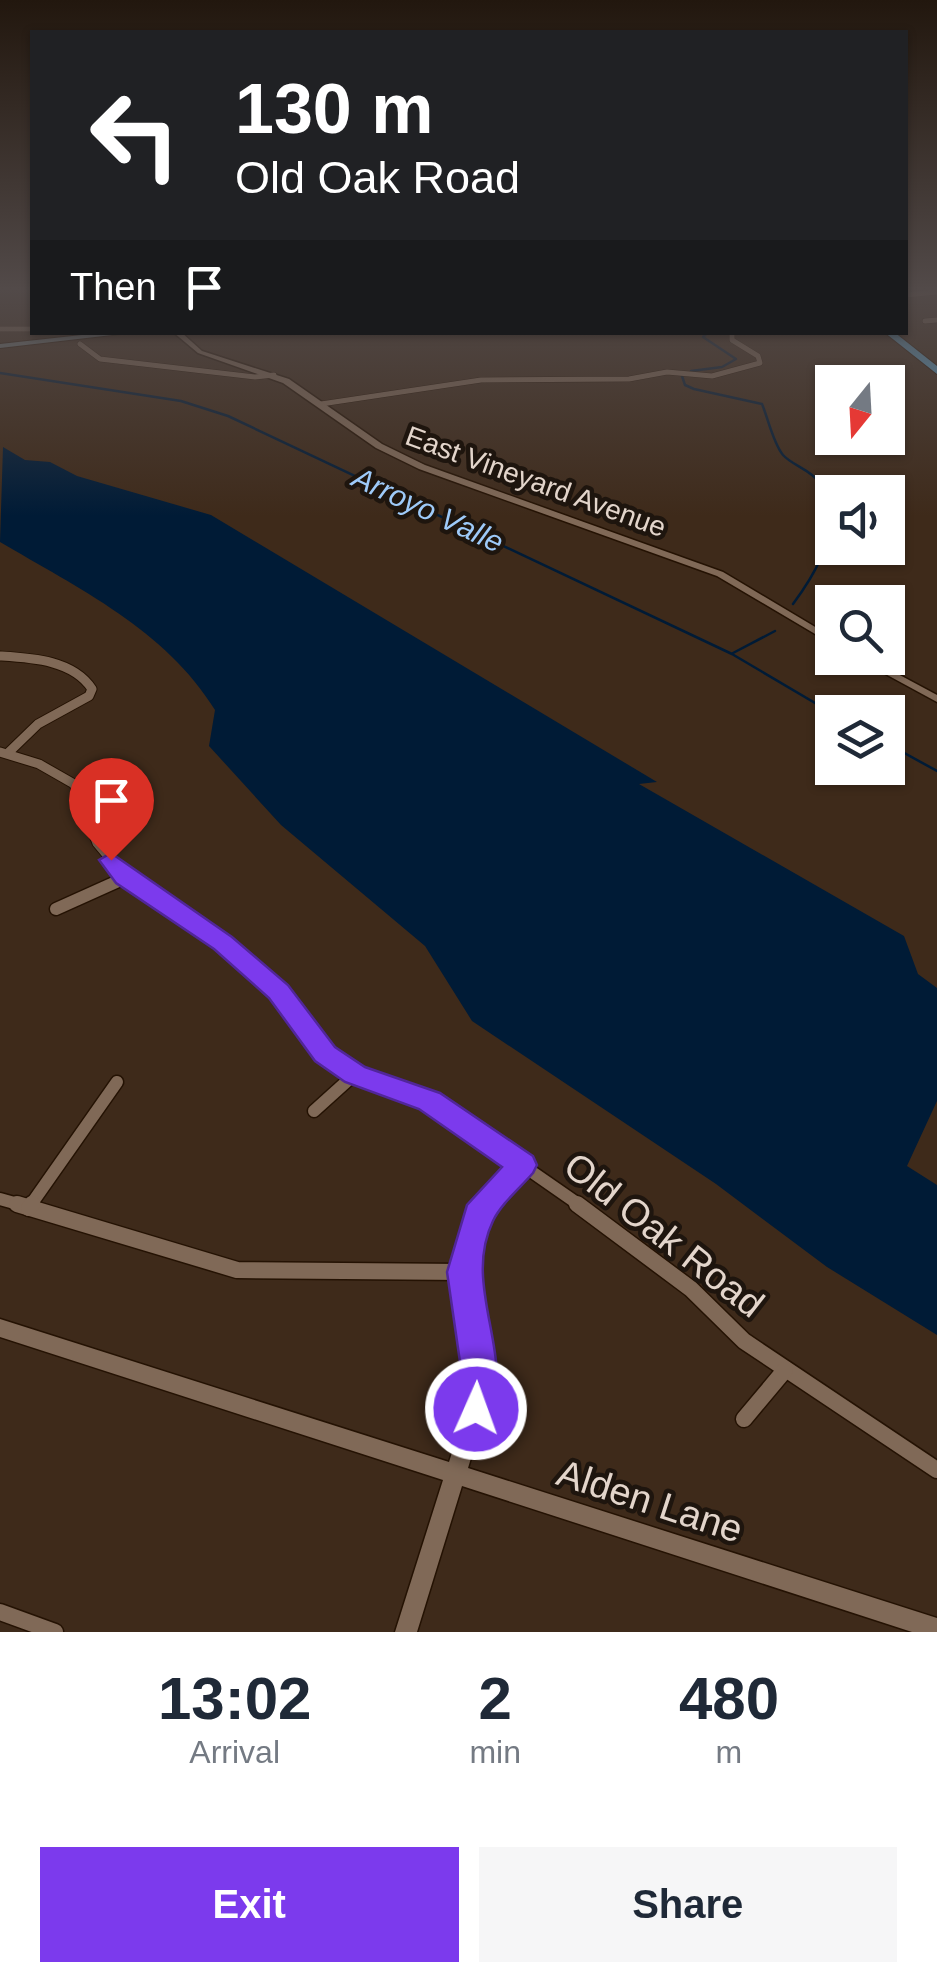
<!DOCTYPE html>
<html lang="en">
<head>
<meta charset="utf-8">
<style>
  body { margin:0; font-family:Arial,sans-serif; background:#f6f6f7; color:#1f2937; height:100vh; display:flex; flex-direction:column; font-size:38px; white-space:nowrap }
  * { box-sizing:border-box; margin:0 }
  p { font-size:32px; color:#747a83 }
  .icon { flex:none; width:55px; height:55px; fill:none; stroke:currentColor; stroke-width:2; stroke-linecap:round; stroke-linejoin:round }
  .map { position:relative; height:1632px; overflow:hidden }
  .side { display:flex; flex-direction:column; background:#fff; flex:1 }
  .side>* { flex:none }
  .banner { position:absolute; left:30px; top:30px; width:878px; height:305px; border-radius:0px; box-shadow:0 2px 8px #0004; background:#202124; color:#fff; overflow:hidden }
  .needle { width:65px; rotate:198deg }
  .controls { position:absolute; left:815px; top:365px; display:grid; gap:20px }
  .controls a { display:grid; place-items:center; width:90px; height:90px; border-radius:0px; background:#fff; box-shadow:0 2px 8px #0004; font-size:50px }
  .pin { position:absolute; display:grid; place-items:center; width:85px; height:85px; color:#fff; margin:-102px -42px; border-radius:50% 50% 50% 0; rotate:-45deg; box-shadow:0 0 10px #0007 }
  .pin .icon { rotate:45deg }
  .me { position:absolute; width:110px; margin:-55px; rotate:2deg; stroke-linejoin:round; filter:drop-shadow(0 0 8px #0008) }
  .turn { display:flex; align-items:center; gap:35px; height:210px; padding:0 40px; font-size:45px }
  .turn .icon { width:130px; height:130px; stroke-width:2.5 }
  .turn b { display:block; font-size:70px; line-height:85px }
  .then { display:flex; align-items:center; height:95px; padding:0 40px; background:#0003; gap:20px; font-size:38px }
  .eta { display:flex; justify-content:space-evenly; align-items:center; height:170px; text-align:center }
  .eta b { font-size:60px; font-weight:600; line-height:70px }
  .cta { display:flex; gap:20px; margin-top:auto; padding:20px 40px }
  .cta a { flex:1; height:115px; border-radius:0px; background:#7c3aed; color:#fff; font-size:40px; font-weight:600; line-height:115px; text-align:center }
  .cta a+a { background:#f6f6f7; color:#1f2937 }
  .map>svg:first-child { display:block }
  .water { fill:#001b36 }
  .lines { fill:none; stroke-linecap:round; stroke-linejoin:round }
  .stream { stroke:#001b36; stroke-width:2.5 }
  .minor-far3-casing { stroke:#241203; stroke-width:6 }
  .minor-far2-casing { stroke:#241203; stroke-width:11 }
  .minor-far1-casing { stroke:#241203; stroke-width:15 }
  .minor-casing { stroke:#241203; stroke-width:19 }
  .tertiary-casing { stroke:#241203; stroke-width:3 }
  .secondary-casing { stroke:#241203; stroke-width:2 }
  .trunk-casing { stroke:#241203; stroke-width:2 }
  .minor-far3 { stroke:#806957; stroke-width:5 }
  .minor-far2 { stroke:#806957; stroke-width:9 }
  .minor-far1 { stroke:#806957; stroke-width:12 }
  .minor { stroke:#806957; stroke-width:16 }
  .tertiary { fill:#806957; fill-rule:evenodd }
  .secondary { fill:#728186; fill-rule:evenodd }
  .trunk { fill:#5ca8d3; fill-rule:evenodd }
  .route { fill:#7c3aed; stroke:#51269a; stroke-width:2.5 }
  .labels { text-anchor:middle; stroke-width:9; stroke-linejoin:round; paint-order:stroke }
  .far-street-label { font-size:28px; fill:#e3d5cb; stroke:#1e150e }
  .far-water-label { font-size:30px; font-style:italic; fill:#9ecaf9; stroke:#1e150e }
  .near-street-label { font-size:38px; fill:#e3d5cb; stroke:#1e150e }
</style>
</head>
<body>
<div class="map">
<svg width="937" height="1632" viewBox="0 0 937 1632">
  <rect width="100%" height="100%" fill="#3e2a1a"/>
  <path class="water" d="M3,447L25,460L50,462L77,476L211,515L657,782L639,784L904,936L918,974L937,988V1101L907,1166L937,1185V1335L827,1267L716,1184L472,1021L425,946L281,825L209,746L215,710C166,630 78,588 0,542Z"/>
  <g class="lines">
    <g class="stream">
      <polyline points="691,371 722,367 736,359 703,337 708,332"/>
      <polyline points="0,373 181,401 228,416 732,654 832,713"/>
      <path d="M682,376L685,385L694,389L762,404C768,418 773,443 783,455C793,466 810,469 820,483C847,522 817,572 793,604"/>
      <polyline points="733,653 775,631"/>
      <polyline points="888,744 937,771"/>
    </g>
    <g class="minor-far3-casing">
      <g id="minor-far3">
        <polyline points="906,295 937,292"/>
        <polyline points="925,321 937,320"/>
        <polyline points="0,329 32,329"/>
        <polyline points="80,344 100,359 255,377 274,375"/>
        <polyline points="321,404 481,380 629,379 667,372 712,376 760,363 758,356 732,340 732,332"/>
      </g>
    </g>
    <g class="minor-far2-casing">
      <g id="minor-far2">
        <path d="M0,656C32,658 73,660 92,689L89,696L38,724L8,753"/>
        <polyline points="0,752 39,764 74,784 97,843 127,879"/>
      </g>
    </g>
    <g class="minor-far1-casing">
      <g id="minor-far1">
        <polyline points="124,877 223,943 279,992 325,1054 355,1074 430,1101 581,1206"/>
        <polyline points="56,909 125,878"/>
        <polyline points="314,1111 355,1074"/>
        <polyline points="0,1199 25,1206"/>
        <polyline points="30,1206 117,1082"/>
      </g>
    </g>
    <g class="minor-casing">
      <g id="minor">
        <polyline points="17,1204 237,1270 463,1272"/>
        <polyline points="577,1204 691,1289 744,1341 937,1470"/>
        <polyline points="29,1208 32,1204"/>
        <polyline points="744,1419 785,1370"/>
        <polyline points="0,1612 55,1632"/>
      </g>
    </g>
    <g class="tertiary-casing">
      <g id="tertiary">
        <polygon points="173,332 181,332 202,351 289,379 382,444 425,465 723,572 832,637 832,644 717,576 419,469 376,448 283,383 198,353"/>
        <polygon points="856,658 868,658 937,695 937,702"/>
        <polygon points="522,1158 528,1160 530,1165 486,1218 472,1272 488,1362 486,1409 468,1468 937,1618 937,1632 912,1632 462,1486 417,1632 395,1632 443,1480 0,1337 0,1319 449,1462 466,1409 468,1362 454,1272 472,1210 516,1160"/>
      </g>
    </g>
    <g class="secondary-casing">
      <polygon id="secondary" points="109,332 138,332 0,348 0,344"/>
    </g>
    <g class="trunk-casing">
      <polygon id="trunk" points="884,332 894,332 937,366 937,374"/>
    </g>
    <use href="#minor-far3" class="minor-far3"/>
    <use href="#minor-far2" class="minor-far2"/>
    <use href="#minor-far1" class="minor-far1"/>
    <use href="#minor" class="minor"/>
    <use href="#tertiary" class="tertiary"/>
    <use href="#secondary" class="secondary"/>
    <use href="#trunk" class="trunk"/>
  </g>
  <linearGradient id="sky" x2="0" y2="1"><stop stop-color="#22170e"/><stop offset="0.56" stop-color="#524a49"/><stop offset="1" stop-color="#524a49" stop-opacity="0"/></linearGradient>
  <rect width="937" height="516" fill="url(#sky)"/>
  <path class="route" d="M111,853L232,937L288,985L335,1047L365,1067L440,1093L533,1156L537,1165L533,1173C520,1188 501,1204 493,1221C461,1287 517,1357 489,1421L476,1426L463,1421L458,1409L460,1362L447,1272L467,1205L502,1167L419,1109L345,1082L315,1061L269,998L214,949L116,883L99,860Z"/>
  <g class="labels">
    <g class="far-street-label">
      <text transform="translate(536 481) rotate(20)" y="10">East Vineyard Avenue</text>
    </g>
    <g class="far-water-label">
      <text transform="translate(428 510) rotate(25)" y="10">Arroyo Valle</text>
    </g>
    <g class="near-street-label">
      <text transform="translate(664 1235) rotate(38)" y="13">Old Oak Road</text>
      <text transform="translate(650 1501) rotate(18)" y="13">Alden Lane</text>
    </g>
  </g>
</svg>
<div class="controls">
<a><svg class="needle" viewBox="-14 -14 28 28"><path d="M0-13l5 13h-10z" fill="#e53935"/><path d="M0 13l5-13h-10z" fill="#747a83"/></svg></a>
<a><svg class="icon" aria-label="sound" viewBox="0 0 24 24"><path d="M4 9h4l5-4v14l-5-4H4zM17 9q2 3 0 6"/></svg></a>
<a><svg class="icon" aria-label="search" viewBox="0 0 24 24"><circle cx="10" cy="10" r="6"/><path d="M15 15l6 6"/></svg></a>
<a><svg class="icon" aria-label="layers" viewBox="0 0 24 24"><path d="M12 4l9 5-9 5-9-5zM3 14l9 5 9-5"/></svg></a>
</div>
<div class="pin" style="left:111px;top:860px;background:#d93025"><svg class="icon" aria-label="arrive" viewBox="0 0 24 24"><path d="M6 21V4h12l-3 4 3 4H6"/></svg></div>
<svg class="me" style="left:476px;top:1409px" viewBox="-20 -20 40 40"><circle r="17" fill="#7c3aed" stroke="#fff" stroke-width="3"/><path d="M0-11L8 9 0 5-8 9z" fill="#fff"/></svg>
<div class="banner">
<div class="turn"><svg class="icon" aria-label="left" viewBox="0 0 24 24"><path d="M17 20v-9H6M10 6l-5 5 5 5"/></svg><div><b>130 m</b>Old Oak Road</div></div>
<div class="then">Then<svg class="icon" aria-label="arrive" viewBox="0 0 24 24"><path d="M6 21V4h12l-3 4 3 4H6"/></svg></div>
</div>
</div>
<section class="side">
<div class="eta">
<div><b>13:02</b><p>Arrival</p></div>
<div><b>2</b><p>min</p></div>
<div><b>480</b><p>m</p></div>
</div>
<div class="cta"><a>Exit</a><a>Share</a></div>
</section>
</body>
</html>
